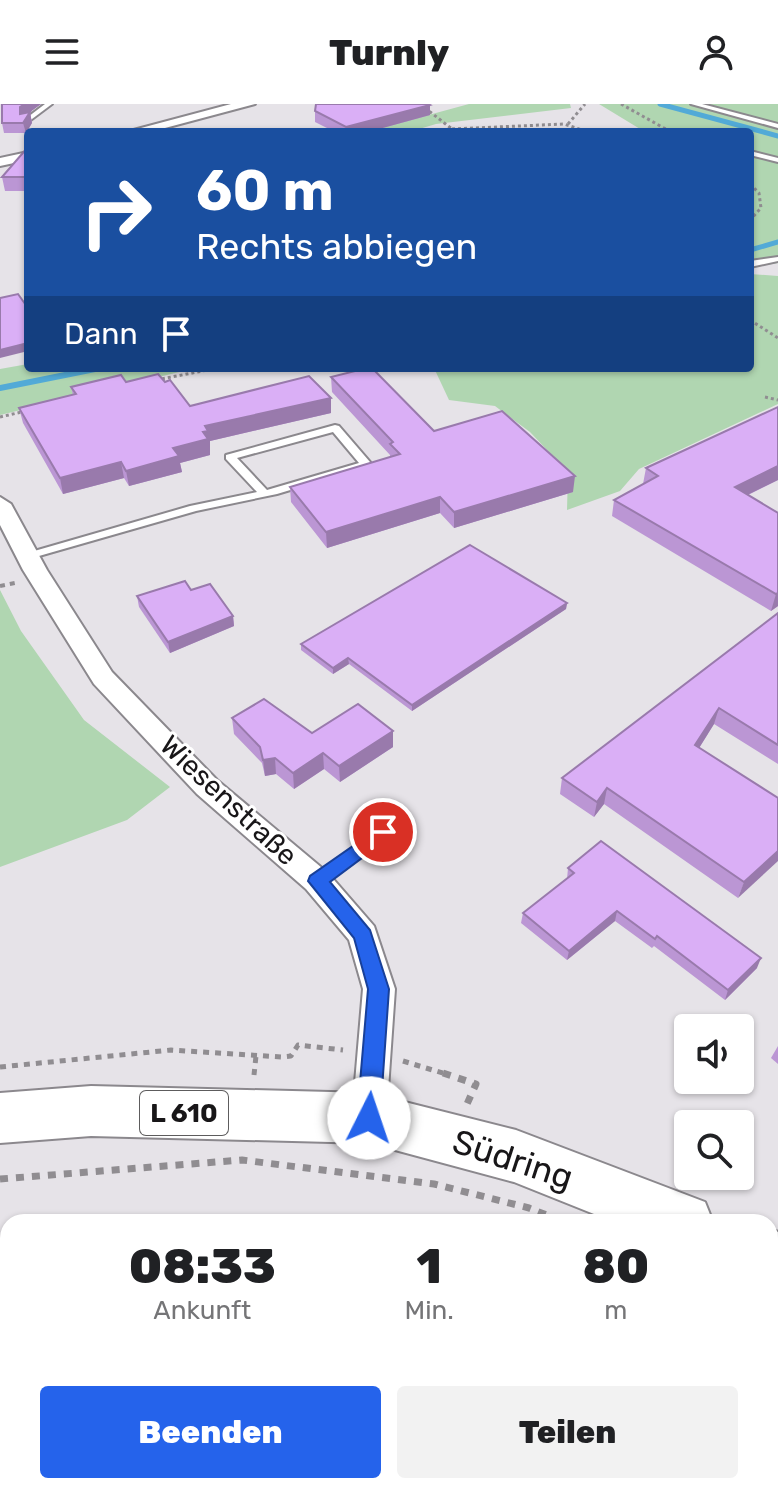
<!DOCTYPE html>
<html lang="de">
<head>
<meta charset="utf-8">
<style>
  body { margin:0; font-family:Rubik,sans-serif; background:#f2f2f2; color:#202124; height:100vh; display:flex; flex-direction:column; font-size:30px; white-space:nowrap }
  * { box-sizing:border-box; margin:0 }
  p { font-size:26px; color:#757577 }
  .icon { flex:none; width:44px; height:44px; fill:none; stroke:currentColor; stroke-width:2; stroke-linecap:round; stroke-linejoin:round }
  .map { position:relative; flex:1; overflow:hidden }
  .sheet { position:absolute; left:0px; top:1110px; width:778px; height:280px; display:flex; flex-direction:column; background:#fff; border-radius:24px 24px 0 0; box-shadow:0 2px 6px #0004 }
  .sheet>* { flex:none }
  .top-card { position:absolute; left:24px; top:24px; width:730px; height:244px; border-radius:8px; box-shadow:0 2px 6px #0004; background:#1a4fa0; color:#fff; overflow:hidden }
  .tools { position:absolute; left:674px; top:910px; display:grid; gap:16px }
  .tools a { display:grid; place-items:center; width:80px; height:80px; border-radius:8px; background:#fff; box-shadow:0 2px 6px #0004; font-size:40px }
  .pin { position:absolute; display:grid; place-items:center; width:68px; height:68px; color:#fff; margin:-34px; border:4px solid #fff; border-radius:50%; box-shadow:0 2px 8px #0007 }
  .me { position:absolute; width:88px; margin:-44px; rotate:4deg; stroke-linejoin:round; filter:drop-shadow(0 0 6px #0008) }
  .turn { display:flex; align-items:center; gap:28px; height:168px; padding:0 40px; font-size:36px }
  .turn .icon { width:104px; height:104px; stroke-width:2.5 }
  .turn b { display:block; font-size:56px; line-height:68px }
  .then { display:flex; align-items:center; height:76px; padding:0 40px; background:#0003; gap:16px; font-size:30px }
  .eta { display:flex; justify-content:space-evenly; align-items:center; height:136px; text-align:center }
  .eta b { font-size:48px; font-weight:800; line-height:56px }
  .primary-button { display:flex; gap:16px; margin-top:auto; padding:16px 40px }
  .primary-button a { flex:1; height:92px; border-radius:8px; background:#2563eb; color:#fff; font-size:32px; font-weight:800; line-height:92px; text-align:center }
  .primary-button a+a { background:#f2f2f2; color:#202124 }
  header { display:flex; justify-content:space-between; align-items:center; height:104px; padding:0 40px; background:#fff; font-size:36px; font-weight:800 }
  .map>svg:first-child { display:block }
  .green { fill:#b0d6b1 }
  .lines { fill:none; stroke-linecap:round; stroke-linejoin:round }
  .stream-far1 { stroke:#52aad7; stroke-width:5 }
  .stream { stroke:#52aad7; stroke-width:6 }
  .lane-casing { stroke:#8b888d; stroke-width:4 }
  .street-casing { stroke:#8b888d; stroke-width:4 }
  .primary-casing { stroke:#8b888d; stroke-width:4 }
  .path-far3 { stroke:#908d91; stroke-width:3; stroke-dasharray:3 3; stroke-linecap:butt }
  .path-far2 { stroke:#908d91; stroke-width:4; stroke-dasharray:5 5; stroke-linecap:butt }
  .path-far1 { stroke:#908d91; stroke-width:5; stroke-dasharray:6 6; stroke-linecap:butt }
  .path { stroke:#908d91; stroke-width:7; stroke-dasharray:8 8; stroke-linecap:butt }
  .lane { fill:#fff; fill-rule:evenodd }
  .street { fill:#fff; fill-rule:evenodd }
  .primary { fill:#fff; fill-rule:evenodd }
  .wall { fill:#bb96d4 }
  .shaded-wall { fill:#997aac }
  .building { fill:#daaff6; stroke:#997aac; stroke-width:2 }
  .route { fill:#2563eb; stroke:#184099; stroke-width:2 }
  .labels { text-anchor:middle; stroke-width:6; stroke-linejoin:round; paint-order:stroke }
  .shield { fill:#fff; stroke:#5d5c5d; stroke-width:2 }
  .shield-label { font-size:26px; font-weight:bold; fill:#181618 }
  .street-label { font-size:28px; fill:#181618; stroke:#fff }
  .near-street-label { font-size:34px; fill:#181618; stroke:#fff }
</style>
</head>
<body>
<header><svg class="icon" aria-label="menu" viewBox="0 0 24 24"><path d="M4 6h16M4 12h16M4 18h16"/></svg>Turnly<svg class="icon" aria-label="person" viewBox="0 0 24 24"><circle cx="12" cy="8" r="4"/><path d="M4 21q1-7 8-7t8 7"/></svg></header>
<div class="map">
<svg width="778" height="1390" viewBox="0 0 778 1390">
  <rect width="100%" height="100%" fill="#e6e3e8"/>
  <g class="green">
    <polygon points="469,0 570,0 571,4 436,20 409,28 366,28"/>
    <polygon points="599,0 778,0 778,159 750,164 750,28 645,28"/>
    <polygon points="750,170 778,172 778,300 639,365 620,387 567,406 568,368 530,328 495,302 449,296 434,264 750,264"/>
    <polygon points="28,260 28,264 192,265 0,311 0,265"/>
    <polygon points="0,486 21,527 84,616 170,683 127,716 0,763"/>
    <polygon points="8,1159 8,1382 253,1382 254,1390 0,1390 0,1160"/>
  </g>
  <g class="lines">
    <g class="stream-far1">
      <polyline points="660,0 778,32"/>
      <polyline points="750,146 778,138"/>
    </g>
    <polyline class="stream" points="0,284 100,264"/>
    <g class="lane-casing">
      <g id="lane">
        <polygon points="45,0 52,0 28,18 24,18 24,16"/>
        <polygon points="691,0 702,0 778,20 778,24"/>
        <polygon points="750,47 778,54 778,58 750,51"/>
        <polygon points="778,153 778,157 750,163 750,157"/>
        <path d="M335,321L339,322L370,358V362L277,390L196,407L32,454H24L22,452L24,450L190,402L257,388L226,355V351ZM333,328L359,359L267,386L237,354Z"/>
        <polygon points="383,723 388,724 390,728 388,732 322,781 312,781 310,777 312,773"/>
      </g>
    </g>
    <g class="street-casing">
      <g id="street">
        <polygon points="231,0 255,0 150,28 126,28"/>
        <polygon points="28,48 28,56 0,62 0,54"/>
        <polygon points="0,393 11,400 47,466 112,568 217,676 328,769 374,822 395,885 386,1014 381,1025 369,1030 357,1025 352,1014 363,885 349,836 306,785 197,690 94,580 23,466 0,421"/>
        <polygon points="593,1382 640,1382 643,1390 596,1390"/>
      </g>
    </g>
    <g class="primary-casing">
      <g id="primary">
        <polygon points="91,982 369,989 516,1026 705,1098 713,1118 614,1118 514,1078 369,1039 91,1032 0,1039 0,989"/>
        <polygon points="770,1124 778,1128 778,1188 770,1184"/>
      </g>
    </g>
    <g class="path-far3">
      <polyline points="420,0 452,25 440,28"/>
      <polyline points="621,0 671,28"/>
      <polyline points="568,20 585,0"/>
      <polyline points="452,25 564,20 588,28"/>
      <polyline points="750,80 759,89 761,104 750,116"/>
      <polyline points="750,216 778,234"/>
      <polyline points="156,276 218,264"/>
      <polyline points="765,293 778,296"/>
      <polyline points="0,313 26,307"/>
    </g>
    <polyline class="path-far2" points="0,482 15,479"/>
    <g class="path-far1">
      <polyline points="403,957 449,971"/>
      <polyline points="0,963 171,946 281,953 291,952 298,941 343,946"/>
      <polyline points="254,971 256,952"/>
    </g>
    <g class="path">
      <polyline points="443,969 476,980 467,1000"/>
      <polyline points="0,1075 242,1056 434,1080 529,1104 564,1118"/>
      <polyline points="0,1153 8,1152"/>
      <polyline points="770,1208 778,1212"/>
      <polyline points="262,1382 262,1390"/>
    </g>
    <use href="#lane" class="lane"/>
    <use href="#street" class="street"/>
    <use href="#primary" class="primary"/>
  </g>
  <g class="wall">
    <polygon points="2,0 41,0 30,8 32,19 26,29 4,29 2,19"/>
    <polygon points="315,7 430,11 368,28 335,28 315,18"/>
    <polygon points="28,43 28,87 5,87 2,73"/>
    <polygon points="331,273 434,327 573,388 454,424 440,409 327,444 291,398 290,383 390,353 390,351 332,288"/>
    <polygon points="126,278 165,278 190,302 331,294 331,309 210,337 210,351 180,359 182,368 129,382 124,374 63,390 23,319 19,304 73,291 71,283"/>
    <polygon points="778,303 778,376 748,391 778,409 778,502 771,507 612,412 614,396 643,380 646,364"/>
    <polygon points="191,486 233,512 234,522 170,549 139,503 137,492"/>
    <polygon points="567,499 566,505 412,607 349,560 333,570 301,546 301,540"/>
    <polygon points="778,509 778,660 714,620 699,644 778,694 738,794 604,700 594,713 560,690 562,674"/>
    <polygon points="232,614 312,629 393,643 340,678 324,665 294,685 276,670 265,672 262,659 234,630"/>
    <polygon points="568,764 757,864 725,896 654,842 652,844 615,817 567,856 521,819 523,809 567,775"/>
    <polygon points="778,942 778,960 771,954"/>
    <polygon points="778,1326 778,1383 774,1390 750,1390 743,1383 739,1390 711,1390 703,1382 770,1382 770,1338"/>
  </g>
  <g class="shaded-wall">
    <polygon points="25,0 41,0 22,14 22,20 20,10 20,3"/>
    <polygon points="430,1 430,11 368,28 347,28 346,23"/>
    <polygon points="30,8 32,19 26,29 23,19"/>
    <polygon points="28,239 28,247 0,254 0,246"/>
    <polygon points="331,294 331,309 210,337 210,351 180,359 182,368 129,382 126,367 203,328 205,322"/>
    <polygon points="121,358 124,374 63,390 60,374"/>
    <polygon points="778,362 778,376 731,399 735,383"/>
    <polygon points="575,372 573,388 454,424 454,408"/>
    <polygon points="440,393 440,409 327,444 326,428"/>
    <polygon points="778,489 778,502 771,507 776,490"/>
    <polygon points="567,499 566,505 412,607 412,601"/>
    <polygon points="233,512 234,522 170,549 168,538"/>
    <polygon points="348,554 349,560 333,570 333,564"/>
    <polygon points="719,604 714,620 691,657 695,641"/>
    <polygon points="393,627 393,643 340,678 339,662"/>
    <polygon points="323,649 324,665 294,685 293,669"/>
    <polygon points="275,654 276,670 265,672 263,656"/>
    <polygon points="607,684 604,700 594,713 597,698"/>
    <polygon points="778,747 778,757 738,794 744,778"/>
    <polygon points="617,807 615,817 567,856 569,847"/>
    <polygon points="761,854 757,864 725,896 728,886"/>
  </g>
  <g class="building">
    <polygon points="2,0 25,0 20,3 20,10 30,8 23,19 2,19"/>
    <polygon points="316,0 428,0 430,1 346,23 315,7"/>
    <polygon points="156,25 233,25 233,28 155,28"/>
    <polygon points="28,43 28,73 2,73"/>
    <polygon points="18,190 28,204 28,239 0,246 0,194"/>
    <polygon points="367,264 372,264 434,327 502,307 575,372 454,408 440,393 326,428 290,383 400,350 390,340 393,338 331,273"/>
    <polygon points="158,270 165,278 170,276 190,302 309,272 331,294 205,322 208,327 203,328 208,335 173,344 179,352 126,367 121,358 60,374 19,304 76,290 71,283 121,271 126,278"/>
    <polygon points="778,303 778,362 735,383 778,409 778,489 776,490 614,396 658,372 646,364"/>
    <polygon points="470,441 567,499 412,601 348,554 333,564 301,540"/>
    <polygon points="185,477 191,486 210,480 233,512 168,538 137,492"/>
    <polygon points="778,509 778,641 719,604 695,641 778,694 778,747 744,778 607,684 597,698 562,674"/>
    <polygon points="264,595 312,629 358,600 393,627 339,662 323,649 293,669 275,654 263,656 260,643 232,614"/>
    <polygon points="601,737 761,854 728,886 657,832 655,835 617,807 569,847 523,809 574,769 568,764"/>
    <polygon points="778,1327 778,1383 774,1390 760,1390 752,1382 770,1382 770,1340"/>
    <polygon points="713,1382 743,1382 739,1390 722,1390"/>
  </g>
  <polygon class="route" points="383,721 392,728 390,733 330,778 370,826 389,885 380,1014 377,1022 369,1025 361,1022 357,1014 368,885 354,834 308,777 310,772"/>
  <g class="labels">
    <rect class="shield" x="140" y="987" width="88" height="44" rx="6"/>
    <g class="shield-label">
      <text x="184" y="1018">L 610</text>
    </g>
    <g class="street-label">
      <text transform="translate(229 696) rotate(43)" y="10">Wiesenstraße</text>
    </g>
    <g class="near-street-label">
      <text transform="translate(513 1055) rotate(18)" y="12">Südring</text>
    </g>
  </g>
</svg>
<div class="tools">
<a><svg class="icon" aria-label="sound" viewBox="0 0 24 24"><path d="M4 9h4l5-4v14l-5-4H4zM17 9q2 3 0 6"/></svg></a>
<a><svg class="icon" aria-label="search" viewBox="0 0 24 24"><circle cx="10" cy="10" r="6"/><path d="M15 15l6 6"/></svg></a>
</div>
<div class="pin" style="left:383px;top:728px;background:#d93025"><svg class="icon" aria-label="arrive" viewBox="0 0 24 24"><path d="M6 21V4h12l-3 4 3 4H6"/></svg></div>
<svg class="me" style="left:369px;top:1014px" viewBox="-20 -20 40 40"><circle r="19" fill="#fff"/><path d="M0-13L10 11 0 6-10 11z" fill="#2563eb"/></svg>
<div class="top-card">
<div class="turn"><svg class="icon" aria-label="right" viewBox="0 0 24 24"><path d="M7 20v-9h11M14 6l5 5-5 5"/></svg><div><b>60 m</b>Rechts abbiegen</div></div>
<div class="then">Dann<svg class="icon" aria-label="arrive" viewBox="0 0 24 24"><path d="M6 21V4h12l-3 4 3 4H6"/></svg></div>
</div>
<section class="sheet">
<div class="eta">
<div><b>08:33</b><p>Ankunft</p></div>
<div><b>1</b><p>Min.</p></div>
<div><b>80</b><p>m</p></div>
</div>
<div class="primary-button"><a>Beenden</a><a>Teilen</a></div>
</section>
</div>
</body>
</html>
